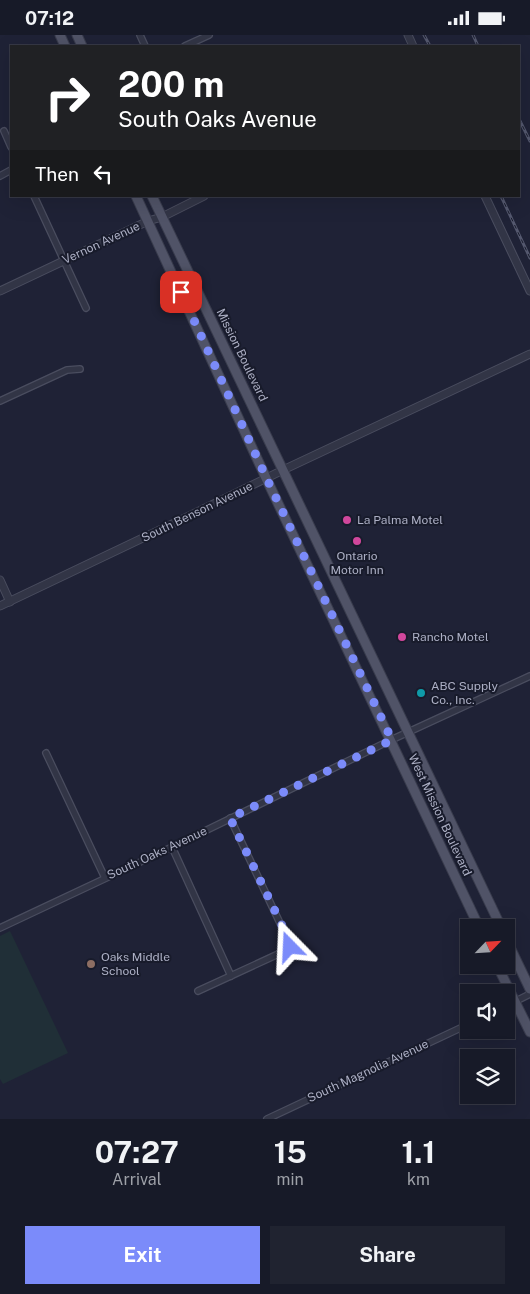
<!DOCTYPE html>
<html lang="en">
<head>
<meta charset="utf-8">
<style>
  body { margin:0; font-family:"Public Sans",sans-serif; background:#202330; color:#f1f3f6; height:100vh; display:flex; flex-direction:column; font-size:19px; white-space:nowrap }
  * { box-sizing:border-box; margin:0 }
  p { font-size:16px; color:#9ea1a8 }
  .icon { flex:none; width:28px; height:28px; fill:none; stroke:currentColor; stroke-width:2; stroke-linecap:round; stroke-linejoin:round }
  .map { position:relative; height:1084px; overflow:hidden }
  .panel { display:flex; flex-direction:column; background:#171a28; flex:1 }
  .panel>* { flex:none }
  .banner { position:absolute; left:10px; top:10px; width:510px; height:152px; border-radius:0px; box-shadow:0 5px 20px #0002,0 0 0 1px #363845; background:#202124; color:#fff; overflow:hidden }
  .needle { width:32px; rotate:65deg }
  .controls { position:absolute; left:460px; top:884px; display:grid; gap:10px }
  .controls a { display:grid; place-items:center; width:55px; height:55px; border-radius:0px; background:#171a28; box-shadow:0 5px 20px #0002,0 0 0 1px #363845; font-size:25px }
  .pin { position:absolute; display:grid; place-items:center; width:42px; height:42px; color:#fff; margin:-21px; border-radius:10px; box-shadow:0 2px 8px #0006 }
  .me { position:absolute; width:55px; margin:-28px; rotate:339deg; stroke-linejoin:round; filter:drop-shadow(0 0 4px #0008) }
  .turn { display:flex; align-items:center; gap:18px; height:105px; padding:0 25px; font-size:22px }
  .turn .icon { width:65px; height:65px; stroke-width:2.5 }
  .turn b { display:block; font-size:35px; line-height:42px }
  .then { display:flex; align-items:center; height:48px; padding:0 25px; background:#0003; gap:10px; font-size:19px }
  .eta { display:flex; justify-content:space-evenly; align-items:center; height:85px; text-align:center }
  .eta b { font-size:30px; font-weight:700; line-height:35px }
  .cta { display:flex; gap:10px; margin-top:auto; padding:10px 25px }
  .cta a { flex:1; height:58px; border-radius:0px; background:#7b8bfa; color:#fff; font-size:20px; font-weight:700; line-height:58px; text-align:center }
  .cta a+a { background:#202330; color:#f1f3f6 }
  .status { display:flex; justify-content:space-between; align-items:center; height:35px; padding:0 25px; background:#171a28; direction:ltr }
  .status svg { height:14px; fill:currentColor }
  .map>svg:first-child { display:block }
  .green { fill:#202f37 }
  .lines { fill:none; stroke-linecap:round; stroke-linejoin:round }
  .minor-casing { stroke:#4a4d5f; stroke-width:8 }
  .tertiary-casing { stroke:#4a4d5f; stroke-width:9 }
  .primary-casing { stroke:#393c4d; stroke-width:11 }
  .minor { stroke:#323546; stroke-width:5.5 }
  .tertiary { stroke:#323546; stroke-width:7 }
  .primary { stroke:#505367; stroke-width:9 }
  .rail-casing { stroke:#54586e; stroke-width:3 }
  .rail { stroke:#181b2b; stroke-width:1; stroke-dasharray:4; stroke-linecap:butt }
  .route { stroke:#7b8bfa; stroke-width:9; stroke-dasharray:0 16.2 }
  .hotel-dot { fill:#d1479c; stroke:#181b2b; stroke-width:2 }
  .culture-dot { fill:#0f9aa8; stroke:#181b2b; stroke-width:2 }
  .education-dot { fill:#8d6e63; stroke:#181b2b; stroke-width:2 }
  .labels { text-anchor:middle; stroke-width:4; stroke-linejoin:round; paint-order:stroke }
  .street-label { font-size:12px; fill:#acafc4; stroke:#181b2b }
  .poi-label { font-size:12px; fill:#acafc4; stroke:#181b2b; text-anchor:start }
</style>
</head>
<body>
<div class="status"><b>07:12</b><svg viewBox="0 0 49 12"><path d="M0 12V9h3v3zM5 12V6h3v6zM10 12V3h3v9zM15 12V0h3v12zM26 1h20v11H26zM47 4h2v5h-2z"/></svg></div>
<div class="map">
<svg width="530" height="1084" viewBox="0 0 530 1084">
  <rect width="100%" height="100%" fill="#1f2236"/>
  <polygon class="green" points="10,896 68,1018 3,1049 0,1044 0,901"/>
  <g class="lines">
    <g class="minor-casing">
      <g id="minor">
        <polyline points="140,0 145,11"/>
        <polyline points="185,11 209,0"/>
        <polyline points="4,96 11,112"/>
        <polyline points="0,141 11,135"/>
        <polyline points="34,161 86,273"/>
        <polyline points="0,366 67,335 80,334"/>
        <polyline points="46,718 105,843"/>
        <polyline points="172,812 231,941"/>
        <polyline points="0,893 172,812 391,705 530,641"/>
        <polyline points="198,956 287,915 290,911 289,907 230,783"/>
        <polyline points="506,971 530,959"/>
        <polyline points="267,1084 469,989"/>
      </g>
    </g>
    <g class="tertiary-casing">
      <g id="tertiary">
        <polyline points="408,0 413,11"/>
        <polyline points="485,161 530,256"/>
        <polyline points="0,256 148,186 162,182 204,161"/>
        <polyline points="0,545 10,567"/>
        <polyline points="0,571 189,481 283,435 530,319"/>
      </g>
    </g>
    <g class="primary-casing">
      <g id="primary">
        <polyline points="60,0 65,11"/>
        <polyline points="77,0 82,11"/>
        <polyline points="136,161 266,443 479,892"/>
        <polyline points="152,161 501,892"/>
        <polyline points="506,904 530,954"/>
        <polyline points="497,930 530,997"/>
      </g>
    </g>
    <use href="#minor" class="minor"/>
    <use href="#tertiary" class="tertiary"/>
    <use href="#primary" class="primary"/>
    <g class="rail-casing">
      <g id="rail">
        <polyline points="424,0 430,11"/>
        <polyline points="473,0 478,11"/>
        <polyline points="519,84 530,106"/>
        <polyline points="501,161 530,223"/>
      </g>
    </g>
    <use href="#rail" class="rail"/>
  </g>
  <g class="lines">
    <polyline class="route" points="181,257 266,442 392,705 230,783 290,907 290,912"/>
  </g>
  <g class="hotel-dot">
    <circle cx="347" cy="485" r="5"/>
    <circle cx="357" cy="506" r="5"/>
    <circle cx="402" cy="602" r="5"/>
  </g>
  <circle class="culture-dot" cx="421" cy="658" r="5"/>
  <circle class="education-dot" cx="91" cy="929" r="5"/>
  <g class="labels">
    <g class="street-label">
      <text transform="translate(101 208) rotate(-25)" y="4">Vernon Avenue</text>
      <text transform="translate(242 320) rotate(64)" y="4">Mission Boulevard</text>
      <text transform="translate(197 477) rotate(-26)" y="4">South Benson Avenue</text>
      <text transform="translate(440 780) rotate(65)" y="4">West Mission Boulevard</text>
      <text transform="translate(157 818) rotate(-25)" y="4">South Oaks Avenue</text>
      <text transform="translate(368 1036) rotate(-25)" y="4">South Magnolia Avenue</text>
    </g>
    <g class="poi-label">
      <text x="357" y="489">La Palma Motel</text>
      <text x="357" y="525" text-anchor="middle">Ontario<tspan x="357" dy="14">Motor Inn</tspan></text>
      <text x="412" y="606">Rancho Motel</text>
      <text x="431" y="655">ABC Supply<tspan x="431" dy="14">Co., Inc.</tspan></text>
      <text x="101" y="926">Oaks Middle<tspan x="101" dy="14">School</tspan></text>
    </g>
  </g>
</svg>
<div class="controls">
<a><svg class="needle" viewBox="-14 -14 28 28"><path d="M0-13l5 13h-10z" fill="#e53935"/><path d="M0 13l5-13h-10z" fill="#9ea1a8"/></svg></a>
<a><svg class="icon" aria-label="sound" viewBox="0 0 24 24"><path d="M4 9h4l5-4v14l-5-4H4zM17 9q2 3 0 6"/></svg></a>
<a><svg class="icon" aria-label="layers" viewBox="0 0 24 24"><path d="M12 4l9 5-9 5-9-5zM3 14l9 5 9-5"/></svg></a>
</div>
<div class="pin" style="left:181px;top:257px;background:#d93025"><svg class="icon" aria-label="arrive" viewBox="0 0 24 24"><path d="M6 21V4h12l-3 4 3 4H6"/></svg></div>
<svg class="me" style="left:290px;top:912px" viewBox="-20 -20 40 40"><path d="M0-17L14 15 0 8-14 15z" fill="#7b8bfa" stroke="#fff" stroke-width="4"/></svg>
<div class="banner">
<div class="turn"><svg class="icon" aria-label="right" viewBox="0 0 24 24"><path d="M7 20v-9h11M14 6l5 5-5 5"/></svg><div><b>200 m</b>South Oaks Avenue</div></div>
<div class="then">Then<svg class="icon" aria-label="left" viewBox="0 0 24 24"><path d="M17 20v-9H6M10 6l-5 5 5 5"/></svg></div>
</div>
</div>
<section class="panel">
<div class="eta">
<div><b>07:27</b><p>Arrival</p></div>
<div><b>15</b><p>min</p></div>
<div><b>1.1</b><p>km</p></div>
</div>
<div class="cta"><a>Exit</a><a>Share</a></div>
</section>
</body>
</html>
